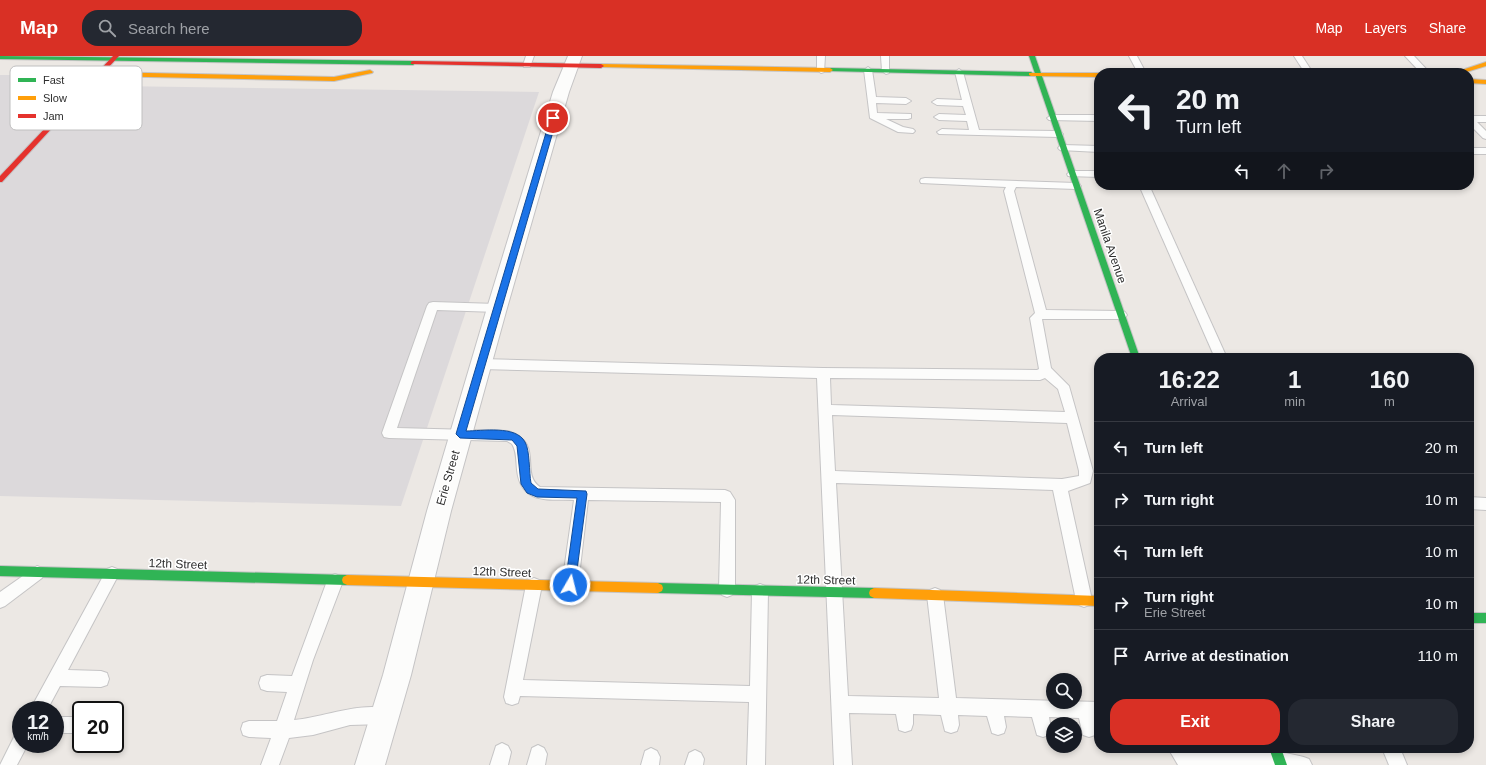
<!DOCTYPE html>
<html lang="en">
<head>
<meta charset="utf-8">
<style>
  body { margin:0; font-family:Arial,sans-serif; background:#242831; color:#f1f3f6; height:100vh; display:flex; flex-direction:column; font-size:15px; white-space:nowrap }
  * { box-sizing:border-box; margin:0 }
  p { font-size:13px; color:#9ea1a6 }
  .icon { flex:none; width:22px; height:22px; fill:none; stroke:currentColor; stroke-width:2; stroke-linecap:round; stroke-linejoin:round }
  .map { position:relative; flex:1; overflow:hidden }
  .sheet { position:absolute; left:1094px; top:297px; width:380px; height:400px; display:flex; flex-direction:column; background:#171b24; border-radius:16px; box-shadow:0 2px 6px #0003 }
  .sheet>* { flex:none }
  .guide { position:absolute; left:1094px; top:12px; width:380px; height:122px; border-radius:16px; box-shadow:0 2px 6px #0003; background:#171b24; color:#f1f3f6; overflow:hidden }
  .buttons { position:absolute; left:1046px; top:617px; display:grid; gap:8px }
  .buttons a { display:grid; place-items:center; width:36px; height:36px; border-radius:50%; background:#171b24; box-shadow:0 2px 6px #0003; font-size:20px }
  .speed { position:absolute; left:12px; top:645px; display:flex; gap:8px; font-size:20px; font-weight:700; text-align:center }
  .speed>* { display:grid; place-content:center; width:52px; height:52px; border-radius:50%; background:#171b24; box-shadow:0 2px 6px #0003; line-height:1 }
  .speed small { font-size:10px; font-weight:400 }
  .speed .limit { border:2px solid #111; border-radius:6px; background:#fff; color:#111 }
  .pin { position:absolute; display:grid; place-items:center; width:34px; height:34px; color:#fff; margin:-17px; border:2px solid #fff; border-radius:50%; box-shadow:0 1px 4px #0007 }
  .me { position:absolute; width:44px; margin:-22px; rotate:8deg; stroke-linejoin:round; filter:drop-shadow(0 0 3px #0008) }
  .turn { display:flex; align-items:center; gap:14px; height:84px; padding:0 16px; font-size:18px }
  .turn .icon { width:52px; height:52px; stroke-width:2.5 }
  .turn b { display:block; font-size:28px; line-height:34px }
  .lanes { display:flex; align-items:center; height:38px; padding:0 16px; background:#0003; justify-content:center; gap:20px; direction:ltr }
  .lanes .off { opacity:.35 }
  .eta { display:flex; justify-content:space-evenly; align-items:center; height:68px; text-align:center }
  .eta b { font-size:24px; font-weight:600; line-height:28px }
  .primary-button { display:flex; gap:8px; margin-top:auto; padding:8px 16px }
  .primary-button a { flex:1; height:46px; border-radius:16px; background:#d93025; color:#fff; font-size:16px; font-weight:600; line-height:46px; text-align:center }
  .primary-button a+a { background:#242831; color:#f1f3f6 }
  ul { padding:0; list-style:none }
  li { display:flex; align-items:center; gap:12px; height:52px; padding:0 16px; border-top:1px solid #363941 }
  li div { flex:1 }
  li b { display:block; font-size:15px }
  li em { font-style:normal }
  header { display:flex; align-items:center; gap:24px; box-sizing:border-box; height:56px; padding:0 20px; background:#d93025; color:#fff }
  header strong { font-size:19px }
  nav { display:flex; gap:22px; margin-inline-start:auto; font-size:14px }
  .search { width:280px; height:36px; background:#242831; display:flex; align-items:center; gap:10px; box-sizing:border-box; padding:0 14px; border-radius:16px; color:#9ea1a6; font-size:15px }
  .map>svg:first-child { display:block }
  .industrial { fill:#dcd9db }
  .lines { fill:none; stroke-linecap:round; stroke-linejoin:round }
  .lane-casing { stroke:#c5c4c5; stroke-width:2 }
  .street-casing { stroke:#c5c4c5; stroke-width:2 }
  .fast-casing { stroke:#c5c4c5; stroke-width:2 }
  .slow-casing { stroke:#c5c4c5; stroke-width:2 }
  .jam-casing { stroke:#c5c4c5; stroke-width:2 }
  .lane { fill:#fcfcfb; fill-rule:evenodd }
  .street { fill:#fcfcfb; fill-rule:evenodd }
  .fast { fill:#30b455; fill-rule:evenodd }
  .slow { fill:#ff9f0a; fill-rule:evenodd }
  .jam { fill:#e5322d; fill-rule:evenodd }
  .route { fill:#1a73e8; stroke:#114b97 }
  .labels { text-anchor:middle; stroke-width:3; stroke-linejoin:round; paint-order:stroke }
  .street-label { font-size:12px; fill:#2e2e2e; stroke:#fff }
  .key { fill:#fff; stroke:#c0c0c0; stroke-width:1 }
  .key-label { font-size:11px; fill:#2e2e2e }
</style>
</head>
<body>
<header>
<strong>Map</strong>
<div class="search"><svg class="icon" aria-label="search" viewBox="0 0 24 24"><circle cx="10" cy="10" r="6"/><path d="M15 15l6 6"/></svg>Search here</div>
<nav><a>Map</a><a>Layers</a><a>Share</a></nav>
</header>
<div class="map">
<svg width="1486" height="709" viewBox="0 0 1486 709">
  <rect width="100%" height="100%" fill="#ece8e4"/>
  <polygon class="industrial" points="0,19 51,19 44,29 539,36 401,450 0,440"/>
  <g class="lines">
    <g class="lane-casing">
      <g id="lane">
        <polygon points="526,0 534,0 530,11 524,11 523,9"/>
        <polygon points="817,0 825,0 824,16 821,17 817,14"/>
        <polygon points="881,0 889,0 889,17 886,18 882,15"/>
        <polygon points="1129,0 1137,0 1146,17 1138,17"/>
        <polygon points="1294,0 1302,0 1313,17 1305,17"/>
        <polygon points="1405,0 1414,0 1430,17 1421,17"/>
        <polygon points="868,11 872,14 876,41 906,42 911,45 906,48 876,47 877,57 911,58 911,62 908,63 886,63 903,71 913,73 915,75 913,77 898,76 870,62 864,14"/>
        <polygon points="959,13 963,16 979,74 1058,75 1063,78 1058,81 939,78 937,76 942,73 969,74 967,65 939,64 934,61 939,58 966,59 963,50 937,49 932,46 937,43 962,44 955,16"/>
        <polygon points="1052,59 1099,59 1099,65 1049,64 1047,62"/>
        <polygon points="1469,60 1486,60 1486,66 1477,66 1486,75 1486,83 1483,82 1469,68"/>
        <polygon points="1063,89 1099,90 1099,96 1060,94 1058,92 1060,90"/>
        <rect x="1469" y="92" width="17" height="6"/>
        <polygon points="1072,115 1099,115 1099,121 1068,120 1067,118"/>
        <path d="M925,122L1076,127L1081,130L1076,133L1016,131L1014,135L1046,254L1121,255L1125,256L1127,259L1125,262L1121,263H1042L1051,312L1069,330L1093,415L1090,427L1068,435L1092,544L1089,549L1084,551L1079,549L1076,544L1053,434L836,427L848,640L939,642L927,539L930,534L935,532L940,534L943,539L956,642L1099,646V662H1096L1097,673L1095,679L1089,681L1083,679L1079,662L1049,661L1051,673L1049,679L1043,681L1037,679L1032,661L1004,660L1006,671L1004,677L998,679L992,677L987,660L958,659L959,669L957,675L951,677L945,675L941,659L913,658V668L911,674L905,676L899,674L896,658L849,657L852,709H834L817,322L481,313L477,311L475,308L477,305L481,303L823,312L1037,314L1039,313L1030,262L1035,257L1004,135L1006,131L921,127L920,125L921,123ZM830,322L1040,324L1045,322L1058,333L1065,356L831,349ZM832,359L1067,367L1079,415V420L1062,423L835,415Z"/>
        <polygon points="1139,129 1149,129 1227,302 1215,302"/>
        <path d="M433,246L497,248L501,249L503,252L501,255L497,256L437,254L397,372L508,375C545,387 519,416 540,431L725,434L730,436L735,444V534L732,539L727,541L722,539L719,534L721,446L588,444L578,529L575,534L570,536L565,534L562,529L574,444C548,443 521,449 517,414C516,405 517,396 512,388L507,385L389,382L384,381L382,377L427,250L429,247Z"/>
        <polygon points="1469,441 1486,442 1486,454 1469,453"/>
        <polygon points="37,510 42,512 44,517 42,522 5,550 0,552 0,536"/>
        <polygon points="112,511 117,513 119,518 68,614 101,615 107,617 109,623 107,629 101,631 60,630 47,654 30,654 107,513"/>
        <path d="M335,518L340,520L343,525L313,604L294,664C321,662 365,644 390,654L392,660L390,666L384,668L350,669L313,679L289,682L279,709H261L271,682L249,681L243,679L241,673L243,667L249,665H277L287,636L267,635L261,633L259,627L261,621L267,619L292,620L327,525L330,520Z"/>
        <polygon points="534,522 539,524 542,529 523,624 750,630 752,535 755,530 760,528 765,530 768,535 765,709 747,709 749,646 520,640 518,647 512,649 506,647 504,641 526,529 529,524"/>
        <polygon points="55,661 76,661 81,663 81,675 76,677 55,677"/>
        <polygon points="21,676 21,688 28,688 17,709 0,709 15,679"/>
        <polygon points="502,687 508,690 511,696 508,709 490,709 496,690"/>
        <polygon points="538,689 544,692 547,698 545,709 527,709 532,692"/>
        <polygon points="651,692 657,695 660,701 659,709 641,709 645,695"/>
        <path d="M1168,692H1188L1191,696C1223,696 1281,691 1309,703L1312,709H1178Z"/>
        <polygon points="1382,692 1400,692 1407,709 1389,709"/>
        <polygon points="695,694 701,697 704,703 703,709 685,709 689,697"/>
      </g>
    </g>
    <g class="street-casing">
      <polygon id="street" points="568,0 582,0 569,36 507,252 451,455 411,619 385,709 355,709 383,619 427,455 487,252 553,36"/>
    </g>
    <g class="fast-casing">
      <g id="fast">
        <polygon points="0,0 413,5 416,7 413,9 0,3"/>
        <polygon points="1029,0 1035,0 1140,302 1132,302"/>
        <polygon points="830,12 1031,16 1034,18 1031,20 828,15 828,13"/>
        <polygon points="0,510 347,519 351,521 352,524 351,527 347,529 0,520"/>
        <polygon points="658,527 874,532 878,534 879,537 878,540 874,542 658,537 654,535 653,532 654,529"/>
        <rect x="1469" y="557" width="17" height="10"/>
        <polygon points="1269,692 1281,692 1287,709 1275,709"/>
      </g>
    </g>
    <g class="slow-casing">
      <g id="slow">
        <polygon points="1486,6 1486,10 1463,17 1453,17"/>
        <polygon points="601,8 830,12 833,14 830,16 599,11 598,10"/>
        <polygon points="370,14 373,16 372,17 334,25 100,20 97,18 100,16 334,21"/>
        <polygon points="1029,17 1099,17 1099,21 1031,20 1029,19"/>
        <polygon points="1469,23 1486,24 1486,28 1469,27"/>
        <polygon points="347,519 658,527 662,529 663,532 662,535 658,537 347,529 343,527 342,524 343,521"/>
        <polygon points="874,532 1099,540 1099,550 874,542 870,540 869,537 870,534"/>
      </g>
    </g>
    <g class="jam-casing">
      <g id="jam">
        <polygon points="113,0 119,0 2,126 0,126 0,120"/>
        <polygon points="413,5 601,8 604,10 601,12 411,8 411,6"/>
      </g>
    </g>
    <use href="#lane" class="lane"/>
    <use href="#street" class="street"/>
    <use href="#fast" class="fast"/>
    <use href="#slow" class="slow"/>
    <use href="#jam" class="jam"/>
  </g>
  <path class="route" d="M551,60L557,62L466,375C482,375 516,369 525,386C530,394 529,417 531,427L538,433L586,435L587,438L575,529L574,533L570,534L566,533L565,529L577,442L537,441L527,437L521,428L517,390L512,384L460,382L456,378Z"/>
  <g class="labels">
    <g class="street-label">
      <text transform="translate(1110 190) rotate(71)" y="4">Manila Avenue</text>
      <text transform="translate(448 422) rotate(-74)" y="4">Erie Street</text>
      <text transform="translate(178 508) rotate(2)" y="4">12th Street</text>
      <text transform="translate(502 516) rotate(2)" y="4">12th Street</text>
      <text transform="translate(826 524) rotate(1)" y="4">12th Street</text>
    </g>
  </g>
  <rect x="10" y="10" width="132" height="64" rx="6" class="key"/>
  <rect x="18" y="22" width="18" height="4" fill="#30b455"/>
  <rect x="18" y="40" width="18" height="4" fill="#ff9f0a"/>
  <rect x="18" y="58" width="18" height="4" fill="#e5322d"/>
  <g class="key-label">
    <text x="43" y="28">Fast</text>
    <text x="43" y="46">Slow</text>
    <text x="43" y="64">Jam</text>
  </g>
</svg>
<div class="buttons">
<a><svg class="icon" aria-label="search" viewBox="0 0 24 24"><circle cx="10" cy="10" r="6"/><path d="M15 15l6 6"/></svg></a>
<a><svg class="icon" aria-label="layers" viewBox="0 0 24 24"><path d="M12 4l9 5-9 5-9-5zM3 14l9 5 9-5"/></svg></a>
</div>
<div class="speed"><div>12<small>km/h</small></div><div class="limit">20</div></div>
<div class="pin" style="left:553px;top:62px;background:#d93025"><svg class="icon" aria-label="arrive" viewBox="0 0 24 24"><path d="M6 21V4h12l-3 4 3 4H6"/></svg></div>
<svg class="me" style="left:570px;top:529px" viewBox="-20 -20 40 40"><circle r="17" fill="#1a73e8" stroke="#fff" stroke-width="3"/><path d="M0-11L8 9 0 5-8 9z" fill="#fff"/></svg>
<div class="guide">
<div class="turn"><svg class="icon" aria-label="left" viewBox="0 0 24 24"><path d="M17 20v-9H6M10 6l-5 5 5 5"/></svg><div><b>20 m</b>Turn left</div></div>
<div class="lanes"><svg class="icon" aria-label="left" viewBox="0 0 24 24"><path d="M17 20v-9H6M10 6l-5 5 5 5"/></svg><svg class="icon off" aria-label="ahead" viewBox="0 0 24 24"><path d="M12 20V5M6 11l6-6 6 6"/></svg><svg class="icon off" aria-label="right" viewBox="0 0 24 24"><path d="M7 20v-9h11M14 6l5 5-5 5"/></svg></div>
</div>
<section class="sheet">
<div class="eta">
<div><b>16:22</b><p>Arrival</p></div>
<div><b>1</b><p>min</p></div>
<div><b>160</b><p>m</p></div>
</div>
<ul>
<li><svg class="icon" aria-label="left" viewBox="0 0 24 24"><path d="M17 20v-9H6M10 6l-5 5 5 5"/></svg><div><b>Turn left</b></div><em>20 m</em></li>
<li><svg class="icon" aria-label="right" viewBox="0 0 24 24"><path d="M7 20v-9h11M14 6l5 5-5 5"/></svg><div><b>Turn right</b></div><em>10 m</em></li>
<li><svg class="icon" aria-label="left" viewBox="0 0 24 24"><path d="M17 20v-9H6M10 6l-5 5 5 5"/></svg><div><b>Turn left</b></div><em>10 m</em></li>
<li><svg class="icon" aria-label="right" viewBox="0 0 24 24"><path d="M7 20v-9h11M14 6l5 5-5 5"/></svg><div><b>Turn right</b><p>Erie Street</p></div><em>10 m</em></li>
<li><svg class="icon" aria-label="arrive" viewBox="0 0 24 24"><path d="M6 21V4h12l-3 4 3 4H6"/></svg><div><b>Arrive at destination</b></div><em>110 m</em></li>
</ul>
<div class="primary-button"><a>Exit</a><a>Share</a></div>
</section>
</div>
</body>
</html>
